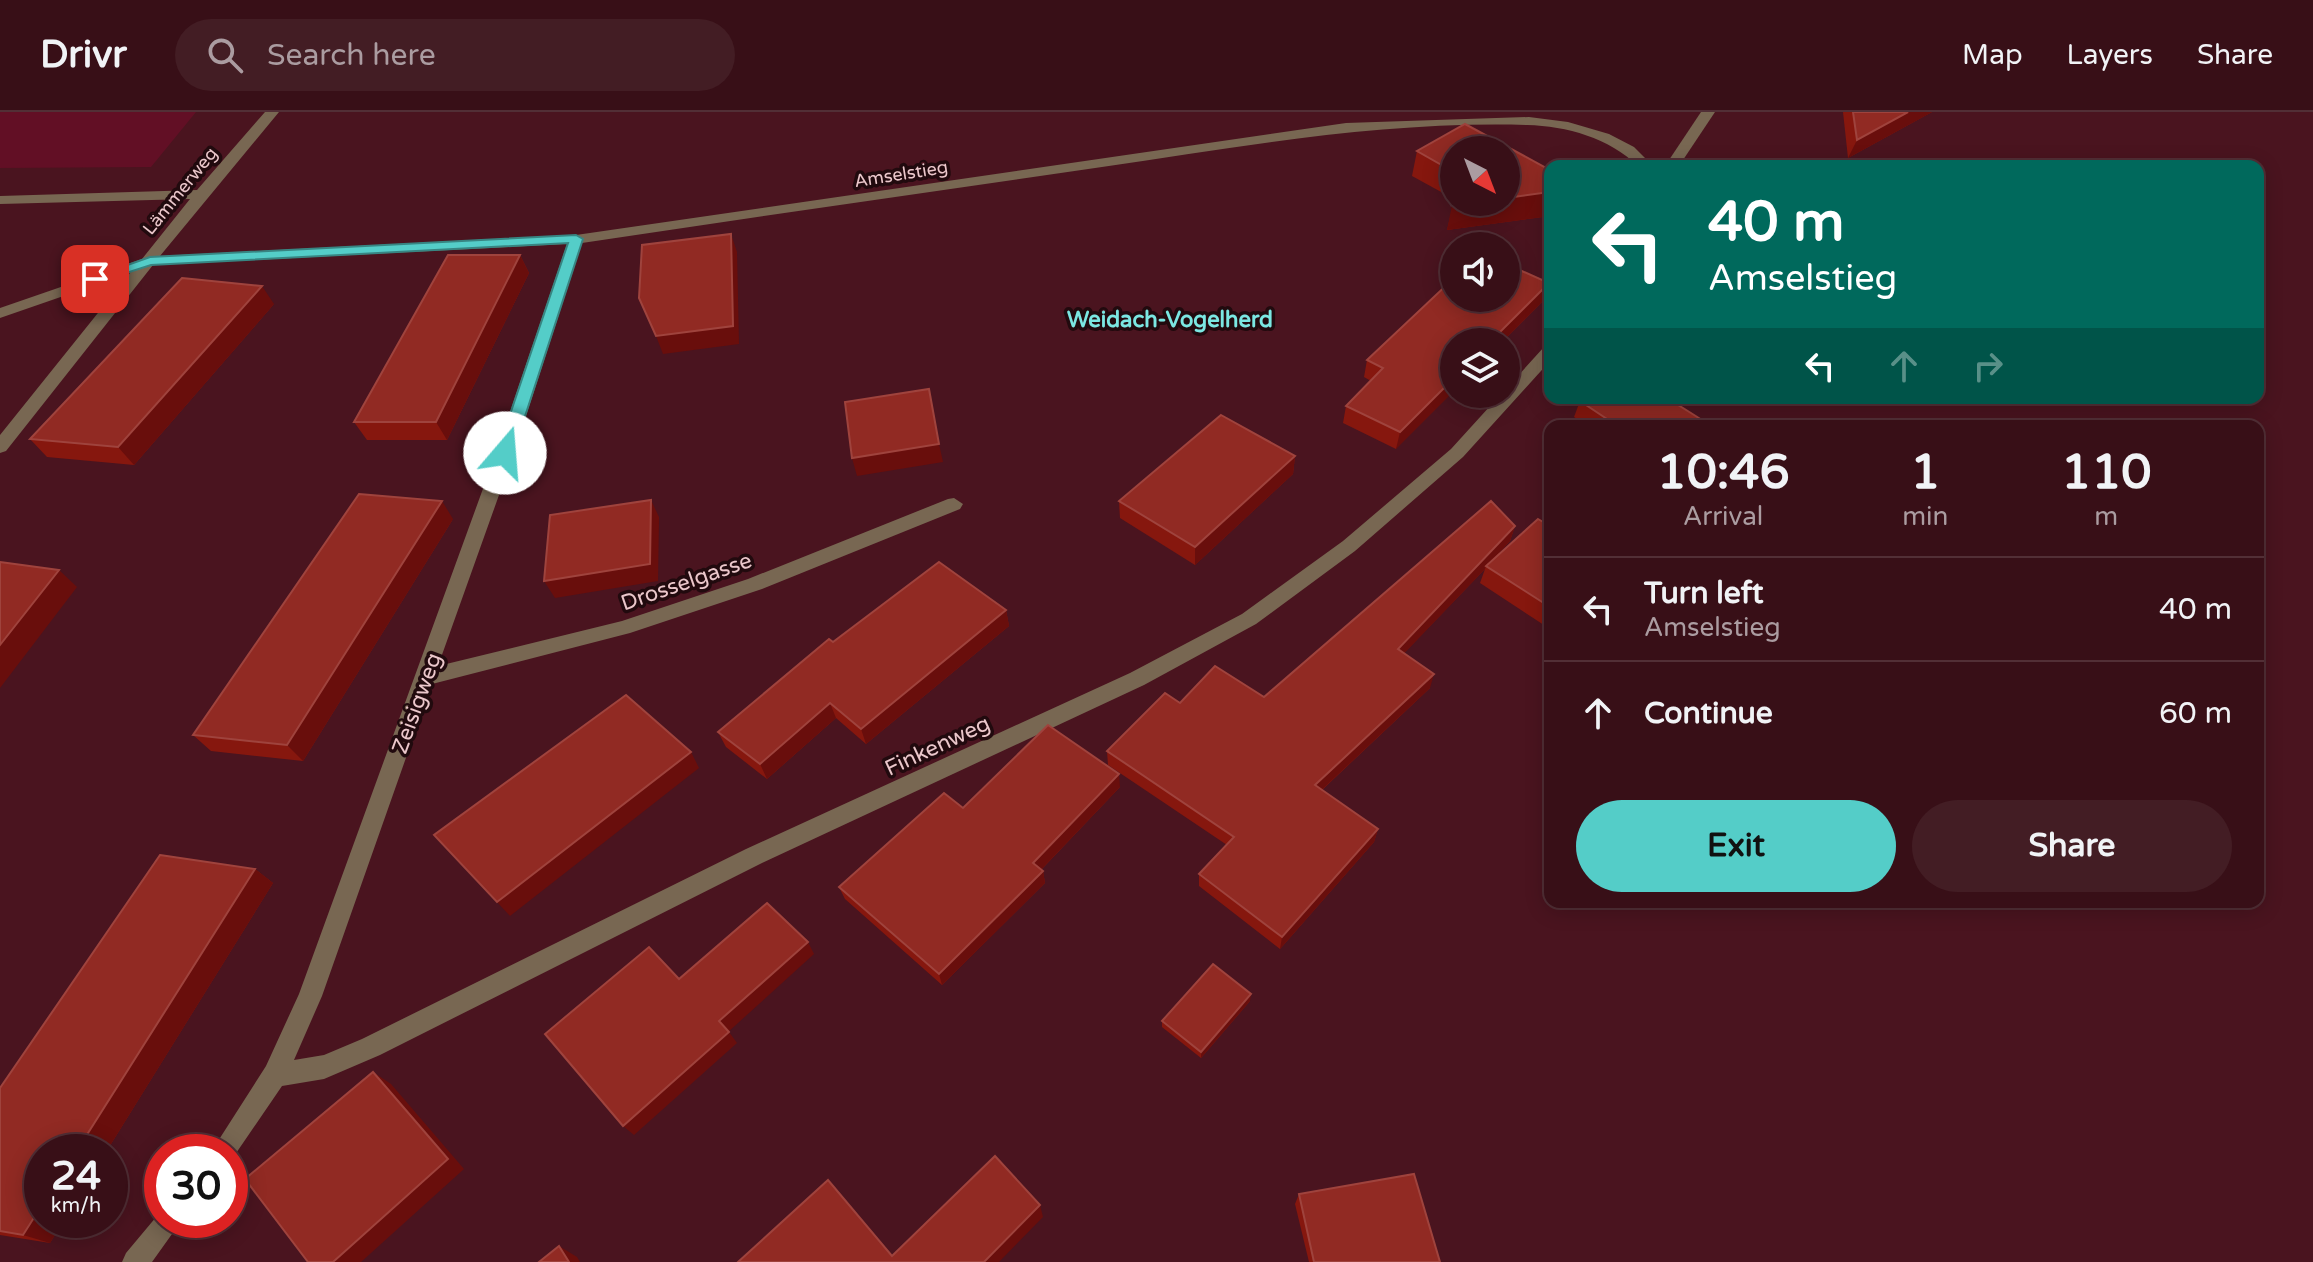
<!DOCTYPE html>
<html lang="en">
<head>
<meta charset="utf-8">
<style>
  body { margin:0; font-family:"Varela Round",sans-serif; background:#431d24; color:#f1f3f6; height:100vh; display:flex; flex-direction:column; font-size:30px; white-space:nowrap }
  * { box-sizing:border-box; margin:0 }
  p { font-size:26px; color:#ab9ca1 }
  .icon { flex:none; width:44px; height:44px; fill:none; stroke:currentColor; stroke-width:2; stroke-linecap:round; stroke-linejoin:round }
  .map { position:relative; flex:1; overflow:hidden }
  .sheet { position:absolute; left:1544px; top:308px; width:720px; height:488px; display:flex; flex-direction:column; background:#380f17; border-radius:16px; box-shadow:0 4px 20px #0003,0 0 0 2px #522f36 }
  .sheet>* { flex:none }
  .guide { position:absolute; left:1544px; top:48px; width:720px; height:244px; border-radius:16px; box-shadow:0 4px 20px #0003,0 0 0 2px #522f36; background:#00695c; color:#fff; overflow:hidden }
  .needle { width:52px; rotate:138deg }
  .fabs { position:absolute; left:1440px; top:24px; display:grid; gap:16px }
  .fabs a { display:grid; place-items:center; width:80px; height:80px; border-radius:50%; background:#380f17; box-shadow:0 4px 20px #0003,0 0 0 2px #522f36; font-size:40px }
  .speed { position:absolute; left:24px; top:1022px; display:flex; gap:16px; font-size:40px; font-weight:700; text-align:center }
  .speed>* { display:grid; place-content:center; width:104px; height:104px; border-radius:50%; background:#380f17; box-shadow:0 4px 20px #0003,0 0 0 2px #522f36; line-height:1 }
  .speed small { font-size:20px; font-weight:400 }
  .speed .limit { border:12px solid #d22; background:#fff; color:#111 }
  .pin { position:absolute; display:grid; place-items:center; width:68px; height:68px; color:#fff; margin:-34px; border-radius:16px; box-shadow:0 4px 12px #0006 }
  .me { position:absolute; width:88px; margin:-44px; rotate:18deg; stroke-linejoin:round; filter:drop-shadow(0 0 6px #0008) }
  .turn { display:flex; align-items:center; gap:28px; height:168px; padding:0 32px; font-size:36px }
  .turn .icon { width:104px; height:104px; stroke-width:2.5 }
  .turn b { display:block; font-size:56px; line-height:68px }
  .lanes { display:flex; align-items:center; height:76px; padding:0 32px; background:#0003; justify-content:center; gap:40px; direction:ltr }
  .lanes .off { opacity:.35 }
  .eta { display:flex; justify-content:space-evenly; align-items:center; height:136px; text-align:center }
  .eta b { font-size:48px; font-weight:700; line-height:56px }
  .button { display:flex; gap:16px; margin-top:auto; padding:16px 32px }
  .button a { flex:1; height:92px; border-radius:48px; background:#54cdc8; color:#111; font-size:32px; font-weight:700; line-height:92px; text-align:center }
  .button a+a { background:#431d24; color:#f1f3f6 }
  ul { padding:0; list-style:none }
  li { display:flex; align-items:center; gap:24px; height:104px; padding:0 32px; border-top:2px solid #522f36 }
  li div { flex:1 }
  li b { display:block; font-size:30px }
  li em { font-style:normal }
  header { display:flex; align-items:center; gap:48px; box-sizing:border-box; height:112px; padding:0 40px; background:#380f17; border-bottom:2px solid #522f36 }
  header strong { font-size:38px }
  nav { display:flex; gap:44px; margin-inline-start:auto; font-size:28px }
  .search { width:560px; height:72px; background:#431d24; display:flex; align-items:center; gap:20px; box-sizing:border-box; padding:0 28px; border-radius:44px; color:#ab9ca1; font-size:30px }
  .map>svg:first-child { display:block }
  .green { fill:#620f25 }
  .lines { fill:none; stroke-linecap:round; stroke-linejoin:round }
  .minor { fill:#786752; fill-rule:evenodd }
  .wall { fill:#86170e }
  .shaded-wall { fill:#690e0c }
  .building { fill:#912a23; stroke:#9f433d; stroke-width:2 }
  .route { fill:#54cdc8; stroke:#378582; stroke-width:2 }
  .labels { text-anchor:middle; stroke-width:7; stroke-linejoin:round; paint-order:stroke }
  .far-street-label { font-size:18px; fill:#ebc7cb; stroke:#210a0e }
  .far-quarter-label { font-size:22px; font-weight:bold; fill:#7be7e2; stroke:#210a0e }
  .street-label { font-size:22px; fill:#ebc7cb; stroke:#210a0e }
</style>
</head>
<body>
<header>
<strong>Drivr</strong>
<div class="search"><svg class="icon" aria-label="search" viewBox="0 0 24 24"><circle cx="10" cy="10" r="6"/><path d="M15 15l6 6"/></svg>Search here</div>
<nav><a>Map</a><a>Layers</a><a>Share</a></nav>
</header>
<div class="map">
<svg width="2313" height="1150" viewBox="0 0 2313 1150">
  <rect width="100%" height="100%" fill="#4a141f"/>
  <polygon class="green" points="0,0 196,0 151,55 0,56"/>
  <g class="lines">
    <g class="minor">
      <path d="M265,0H279L160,144L576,123L1346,11L1529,5L1568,10L1609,22L1634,35L1653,54H1638C1609,26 1567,14 1527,13C1384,9 1243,34 1102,55C929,80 755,105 582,131L514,341L438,554L622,509L748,467L948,387L954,386L963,392L960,397L762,477L630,521L432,572L322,884L294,948L324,943L362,927L746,737L1130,561L1242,502L1343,429L1451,337L1501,282H1506V277L1544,235L1550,234V249L1463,345L1355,439L1256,512L1144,573L762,751L380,943L324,967L282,974L230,1050V1040H211L266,954L299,882L496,341L567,132L153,153L6,339L0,341V323L130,161L0,206V196L142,147L190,87L0,92V84L197,78Z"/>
      <polygon points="1701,0 1715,0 1679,54 1665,54"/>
      <polygon points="162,1098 162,1108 182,1108 152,1150 122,1150 126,1141"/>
    </g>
  </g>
  <g class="wall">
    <polygon points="1843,0 1932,0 1848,46"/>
    <polygon points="1465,12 1550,58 1550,104 1447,118 1454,89 1454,90 1506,90 1506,38 1454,38 1454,87 1412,64 1417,39"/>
    <polygon points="520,143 529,161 447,328 367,328 354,310"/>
    <polygon points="1544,188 1502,230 1454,230 1396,337 1343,311 1346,294 1371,269 1364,265 1367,248"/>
    <polygon points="274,192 134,353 47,345 30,327"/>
    <polygon points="1580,289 1702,308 1699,314 1588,314 1574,305"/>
    <polygon points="1295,344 1293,362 1195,453 1120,406 1119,389"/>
    <polygon points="453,407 303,649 211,639 193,623"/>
    <polygon points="1515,414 1510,429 1498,442 1550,414 1550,517 1480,471 1485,457 1404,541 1430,576 1322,678 1378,717 1374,730 1280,837 1199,774 1199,762 1227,733 1108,653 1107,639 1180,591 1264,585"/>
    <polygon points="1006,498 1009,514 866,632 836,606 767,667 726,635 718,620 833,530"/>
    <polygon points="1120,675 1041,758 1043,759 1045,771 942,873 845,787 839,775 963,696"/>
    <polygon points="255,757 273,771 106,1040 42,1040 42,1108 64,1108 50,1131 0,1123 0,976"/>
    <polygon points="1250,889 1201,946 1162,915 1162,909"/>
    <polygon points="1299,1082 1440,1150 1309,1150 1295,1092"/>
  </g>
  <g class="shaded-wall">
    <polygon points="1908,0 1932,0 1848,46 1857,28"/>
    <polygon points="1550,80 1550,104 1447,118 1452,93 1472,90 1506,90 1506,86"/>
    <polygon points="731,122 737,140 739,232 663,242 656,224"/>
    <polygon points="520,143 529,161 447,328 436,310"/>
    <polygon points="1549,171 1544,188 1502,230 1490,230"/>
    <polygon points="262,174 274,192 134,353 118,335"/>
    <polygon points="1454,266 1454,279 1396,337 1400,320"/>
    <polygon points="939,332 943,350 857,364 852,346"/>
    <polygon points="1295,344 1293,362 1195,453 1195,435"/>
    <polygon points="651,388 659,405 658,469 555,486 544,469"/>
    <polygon points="442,389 453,407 303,649 287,633"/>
    <polygon points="1515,414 1510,429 1487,454 1486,454 1485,457 1395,551 1398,537"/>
    <polygon points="59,458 77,475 0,576 0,533"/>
    <polygon points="1006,498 1009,514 866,632 861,617"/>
    <polygon points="1434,562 1430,576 1313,686 1315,673"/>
    <polygon points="830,591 836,606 767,667 760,652"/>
    <polygon points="691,640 699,656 510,804 497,790"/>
    <polygon points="1119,662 1120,675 1035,764 1033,751"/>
    <polygon points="1378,717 1374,730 1280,837 1282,825"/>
    <polygon points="255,757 273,771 106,1040 76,1040"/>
    <polygon points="1043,759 1045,771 942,873 939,862"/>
    <polygon points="808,830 814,842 727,921 719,909"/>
    <polygon points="1251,882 1250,889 1201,946 1201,940"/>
    <polygon points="729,920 737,931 634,1023 623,1014"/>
    <polygon points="373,960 391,972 464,1057 361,1150 333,1150"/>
    <polygon points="42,1093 42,1108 64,1108 50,1131 23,1123"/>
    <polygon points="1040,1093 1043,1105 999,1150 984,1150"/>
    <polygon points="559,1134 577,1145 580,1150 569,1150"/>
  </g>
  <g class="building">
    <polygon points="1853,0 1908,0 1857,28"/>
    <polygon points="1465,12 1550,58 1550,80 1506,86 1506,38 1454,38 1454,60 1417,39"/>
    <polygon points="1454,89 1454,90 1472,90 1452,93"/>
    <polygon points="731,122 733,214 656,224 639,186 642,133"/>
    <polygon points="448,143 520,143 436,310 354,310"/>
    <polygon points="1506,152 1549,171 1490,230 1454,230 1454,266 1400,320 1346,294 1383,256 1367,248 1454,166 1454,186 1506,186"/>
    <polygon points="182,166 262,174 118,335 30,327"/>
    <polygon points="929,277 939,332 852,346 845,290"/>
    <polygon points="1584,286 1667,286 1702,308 1694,314 1609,314 1613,311 1580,289"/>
    <polygon points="1221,303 1295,344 1195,435 1119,389"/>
    <polygon points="359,382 442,389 287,633 193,623"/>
    <polygon points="651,388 650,452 544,469 550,403"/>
    <polygon points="1491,389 1515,414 1398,537 1434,562 1315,673 1378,717 1282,825 1199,762 1234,725 1107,639 1165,581 1180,591 1215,554 1264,585"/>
    <polygon points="1538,407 1550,414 1550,495 1486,454"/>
    <polygon points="0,450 59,458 0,533"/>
    <polygon points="939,450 1006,498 861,617 830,591 760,652 718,620 829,527 833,530"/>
    <polygon points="626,583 691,640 497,790 434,723"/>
    <polygon points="1048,613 1119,662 1033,751 1043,759 939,862 839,775 944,681 963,696"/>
    <polygon points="160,743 255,757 76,1040 42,1040 42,1093 23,1123 0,1119 0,976"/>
    <polygon points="767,791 808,830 719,909 729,920 623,1014 545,922 649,835 679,867"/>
    <polygon points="1213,852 1251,882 1201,940 1162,909"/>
    <polygon points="373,960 448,1047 333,1150 308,1150 245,1067"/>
    <polygon points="995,1044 1040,1093 984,1150 738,1150 828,1068 892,1144"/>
    <polygon points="1414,1062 1440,1150 1314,1150 1299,1082"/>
    <polygon points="559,1134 569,1150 539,1150"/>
  </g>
  <polygon class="route" points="576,123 583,127 513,341 505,347 497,341 568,131 151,153 95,171 88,167 150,145"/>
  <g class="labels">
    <g class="far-street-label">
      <text transform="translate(901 62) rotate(-9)" y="6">Amselstieg</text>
      <text transform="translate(180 79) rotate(-51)" y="6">Lämmerweg</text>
    </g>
    <g class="far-quarter-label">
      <text x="1170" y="215">Weidach-Vogelherd</text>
    </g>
    <g class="street-label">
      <text transform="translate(686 469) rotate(-19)" y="8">Drosselgasse</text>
      <text transform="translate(416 591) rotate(-70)" y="8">Zeisigweg</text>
      <text transform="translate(937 633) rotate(-25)" y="8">Finkenweg</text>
    </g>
  </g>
</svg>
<div class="fabs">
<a><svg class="needle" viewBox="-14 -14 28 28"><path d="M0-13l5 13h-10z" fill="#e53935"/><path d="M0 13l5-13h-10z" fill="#ab9ca1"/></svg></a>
<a><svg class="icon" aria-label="sound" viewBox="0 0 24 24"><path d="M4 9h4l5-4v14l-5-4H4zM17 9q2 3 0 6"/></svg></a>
<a><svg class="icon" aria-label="layers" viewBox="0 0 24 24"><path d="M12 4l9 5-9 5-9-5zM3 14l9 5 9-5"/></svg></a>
</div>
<div class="speed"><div>24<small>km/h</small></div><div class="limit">30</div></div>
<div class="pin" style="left:95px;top:167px;background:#d93025"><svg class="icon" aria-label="arrive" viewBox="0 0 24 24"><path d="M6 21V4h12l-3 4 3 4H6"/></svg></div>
<svg class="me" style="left:505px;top:341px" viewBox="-20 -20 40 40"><circle r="19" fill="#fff"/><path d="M0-13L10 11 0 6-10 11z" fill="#54cdc8"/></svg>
<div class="guide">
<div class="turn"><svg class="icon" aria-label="left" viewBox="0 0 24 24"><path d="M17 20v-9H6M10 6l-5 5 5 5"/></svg><div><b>40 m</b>Amselstieg</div></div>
<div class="lanes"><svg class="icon" aria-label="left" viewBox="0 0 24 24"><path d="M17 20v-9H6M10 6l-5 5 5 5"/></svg><svg class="icon off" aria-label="ahead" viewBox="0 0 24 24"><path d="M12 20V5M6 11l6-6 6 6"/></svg><svg class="icon off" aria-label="right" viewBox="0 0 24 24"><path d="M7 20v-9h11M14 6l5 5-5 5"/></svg></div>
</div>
<section class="sheet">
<div class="eta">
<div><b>10:46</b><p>Arrival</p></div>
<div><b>1</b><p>min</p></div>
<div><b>110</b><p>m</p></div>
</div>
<ul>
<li><svg class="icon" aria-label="left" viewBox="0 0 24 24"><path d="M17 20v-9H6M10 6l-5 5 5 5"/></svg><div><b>Turn left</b><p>Amselstieg</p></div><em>40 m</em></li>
<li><svg class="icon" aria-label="ahead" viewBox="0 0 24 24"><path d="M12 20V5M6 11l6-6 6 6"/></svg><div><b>Continue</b></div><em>60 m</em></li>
</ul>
<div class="button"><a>Exit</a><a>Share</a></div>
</section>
</div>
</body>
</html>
